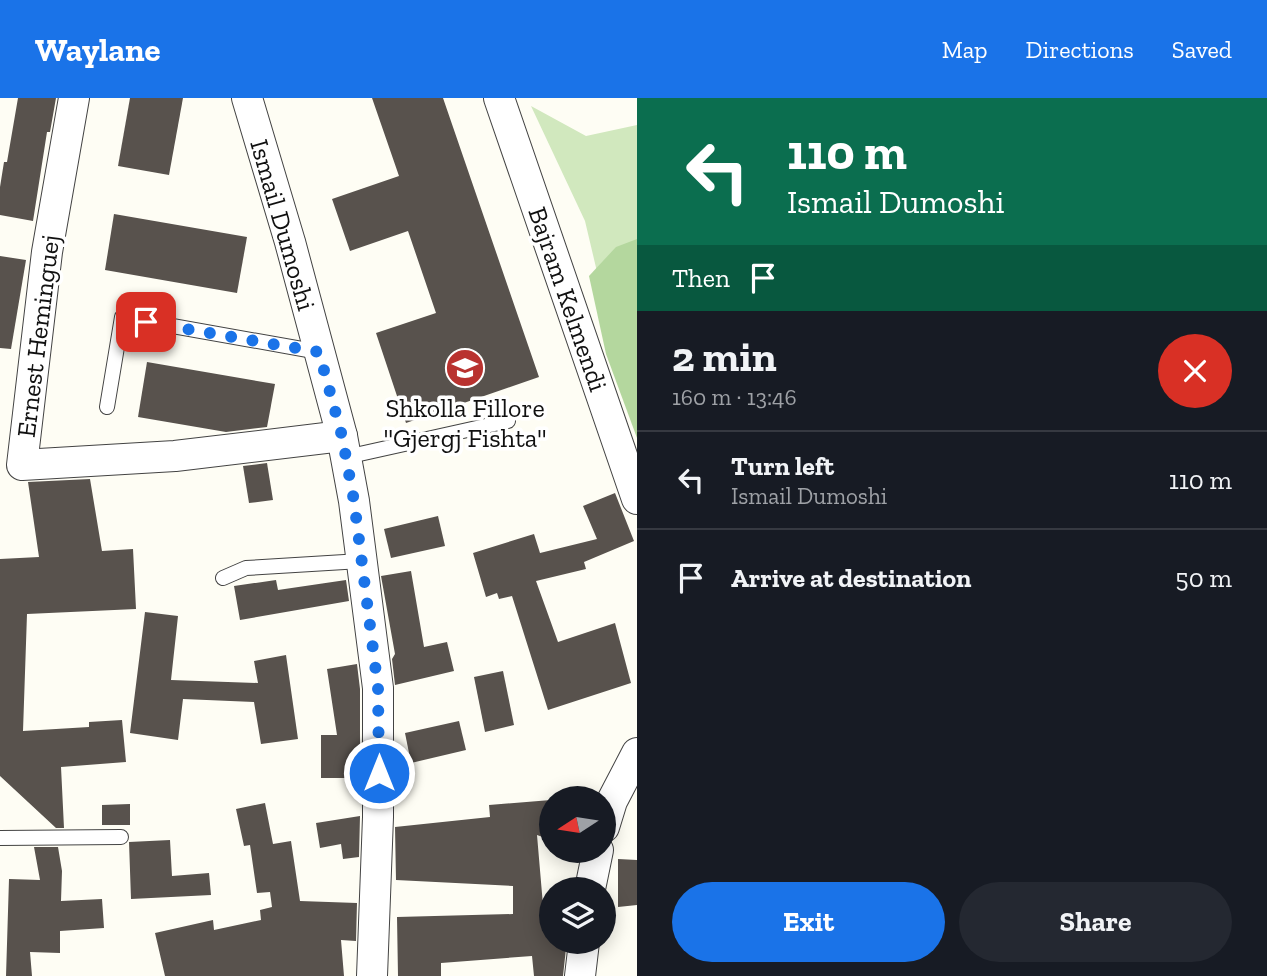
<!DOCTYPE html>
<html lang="en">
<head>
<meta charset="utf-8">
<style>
  body { margin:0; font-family:"Zilla Slab",serif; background:#242831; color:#f1f3f6; height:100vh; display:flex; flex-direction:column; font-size:26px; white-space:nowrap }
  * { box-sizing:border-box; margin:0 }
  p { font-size:23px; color:#9ea1a6 }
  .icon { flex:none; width:38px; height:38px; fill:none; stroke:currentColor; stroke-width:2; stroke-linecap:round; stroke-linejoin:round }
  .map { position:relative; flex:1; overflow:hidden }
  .sheet { display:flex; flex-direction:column; background:#171b24; width:630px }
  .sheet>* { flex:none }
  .banner { background:#0b6e4f; color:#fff; overflow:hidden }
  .needle { width:46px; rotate:258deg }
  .buttons { position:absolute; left:539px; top:688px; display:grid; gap:14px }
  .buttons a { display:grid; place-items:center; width:77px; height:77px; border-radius:50%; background:#171b24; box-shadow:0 4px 18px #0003; font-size:35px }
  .pin { position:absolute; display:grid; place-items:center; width:60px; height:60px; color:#fff; margin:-30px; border-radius:14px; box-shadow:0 4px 10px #0006 }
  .me { position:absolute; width:77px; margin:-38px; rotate:0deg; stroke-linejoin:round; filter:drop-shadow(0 0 5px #0008) }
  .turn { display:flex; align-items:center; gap:24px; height:147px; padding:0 35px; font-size:32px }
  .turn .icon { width:91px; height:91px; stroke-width:2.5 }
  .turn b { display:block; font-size:49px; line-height:60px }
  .then { display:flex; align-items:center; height:66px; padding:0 35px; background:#0003; gap:14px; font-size:26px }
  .round { display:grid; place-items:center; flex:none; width:74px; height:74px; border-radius:37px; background:#242831 }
  .summary { display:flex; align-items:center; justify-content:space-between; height:119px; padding:0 35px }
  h1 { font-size:42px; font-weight:700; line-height:52px }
  .action { display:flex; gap:14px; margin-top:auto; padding:14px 35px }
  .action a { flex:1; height:80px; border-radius:42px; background:#1a73e8; color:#fff; font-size:28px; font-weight:700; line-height:80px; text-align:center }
  .action a+a { background:#242831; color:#f1f3f6 }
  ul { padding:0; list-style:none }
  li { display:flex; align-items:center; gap:21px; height:98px; padding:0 35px; border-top:2px solid #363941 }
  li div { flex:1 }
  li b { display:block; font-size:26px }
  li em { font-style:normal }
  header { display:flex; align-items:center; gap:42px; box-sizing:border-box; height:98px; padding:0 35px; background:#1a73e8; color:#fff }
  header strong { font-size:33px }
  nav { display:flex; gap:38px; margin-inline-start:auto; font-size:24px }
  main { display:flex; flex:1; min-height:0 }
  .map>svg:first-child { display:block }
  .green { fill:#d1e8be }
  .forest { fill:#b4d79e }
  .building { fill:#58524d }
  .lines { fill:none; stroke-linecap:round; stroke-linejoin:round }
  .lane-casing { stroke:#434343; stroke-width:16 }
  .street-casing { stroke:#434343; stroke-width:32 }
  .lane { stroke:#fff; stroke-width:14 }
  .street { stroke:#fff; stroke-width:30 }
  .route { stroke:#1a73e8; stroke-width:12; stroke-dasharray:0 21.6 }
  .labels { text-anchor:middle; stroke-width:7; stroke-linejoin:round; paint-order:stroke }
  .street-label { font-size:26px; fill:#101010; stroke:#fff }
  .poi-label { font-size:26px; fill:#101010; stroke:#fff }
</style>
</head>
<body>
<header>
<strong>Waylane</strong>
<nav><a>Map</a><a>Directions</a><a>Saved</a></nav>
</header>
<main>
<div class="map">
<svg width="637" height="878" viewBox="0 0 637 878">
  <rect width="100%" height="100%" fill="#fefdf4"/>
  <polygon class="green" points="531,8 586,38 637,27 637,330 620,271 585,123"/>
  <polygon class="forest" points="637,141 637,340 606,256 589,178 616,149"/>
  <g class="building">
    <polygon points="18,0 56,0 50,34 47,34 33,123 0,117 0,89 4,64 7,64"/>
    <polygon points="130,0 183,0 169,77 118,68"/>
    <polygon points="372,0 443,0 539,279 406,325 376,235 436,215 408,133 350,153 332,101 399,78"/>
    <polygon points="114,116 247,139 237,195 105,172"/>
    <polygon points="0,158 26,162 11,251 0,250"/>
    <polygon points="147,264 275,286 267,329 226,334 138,319"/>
    <polygon points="267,365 273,402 249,405 243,368"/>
    <polygon points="90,381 102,453 133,451 136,511 27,516 23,633 89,629 89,624 122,622 126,664 61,669 64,730 56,730 0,678 0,461 39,459 28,384"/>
    <polygon points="615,395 634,443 584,464 586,471 536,483 558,544 615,525 631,585 548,612 512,498 499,501 497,495 486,499 473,455 534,436 540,455 597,441 583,408"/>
    <polygon points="438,418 445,448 391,460 384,431"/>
    <polygon points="411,473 424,549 447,544 454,573 395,587 392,561 395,556 381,478"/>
    <polygon points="276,482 278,492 346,482 349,503 240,522 234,488"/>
    <polygon points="145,514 178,518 171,582 258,585 254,563 286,557 298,641 261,646 254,604 183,601 178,642 130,635"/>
    <polygon points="357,566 360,591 360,680 321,680 321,637 337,637 327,571"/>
    <polygon points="503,573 514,627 485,634 474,579"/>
    <polygon points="459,623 466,652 411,665 405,635"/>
    <polygon points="551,702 551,742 537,737 544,819 551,818 551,844 560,844 561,850 566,850 563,878 534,878 532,858 441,865 441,878 398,878 397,819 513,816 513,788 396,782 395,729 490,719 489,707"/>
    <polygon points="265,705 273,746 291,743 300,803 357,805 356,843 341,842 344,878 165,878 155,835 213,822 214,832 261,822 260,812 272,809 270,794 257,795 250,747 244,748 236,711"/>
    <polygon points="130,706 130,727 102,727 102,707"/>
    <polygon points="360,718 359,759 343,761 341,746 320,750 316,725"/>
    <polygon points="170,742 172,778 209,775 211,797 131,801 129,744"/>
    <polygon points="34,749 58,749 62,773 61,803 102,801 104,830 60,833 60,855 30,854 32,878 6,878 9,781 40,782"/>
    <polygon points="618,761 637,762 637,807 618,809"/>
  </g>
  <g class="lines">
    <g class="lane-casing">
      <g id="lane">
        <polyline points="107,309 122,219 319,254"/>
        <polyline points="346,359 508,323"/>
        <polyline points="223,480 246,470 361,463"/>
        <polyline points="0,740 121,739"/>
      </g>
    </g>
    <g class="street-casing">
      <g id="street">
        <polyline points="74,0 47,154 22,367 175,358 342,338"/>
        <polyline points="247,0 290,144 342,338 354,403 378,590 378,719 372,878"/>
        <polyline points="499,0 637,401"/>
        <polyline points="604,729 612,703 637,655"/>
        <polyline points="590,791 598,752"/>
        <polyline points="580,878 584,844"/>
      </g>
    </g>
    <use href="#lane" class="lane"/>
    <use href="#street" class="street"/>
  </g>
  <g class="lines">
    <polyline class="route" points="146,224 319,254 342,338 354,403 378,590 379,675"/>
  </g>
  <defs>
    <g id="school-disc" transform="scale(2.0125)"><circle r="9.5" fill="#b9322f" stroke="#fff"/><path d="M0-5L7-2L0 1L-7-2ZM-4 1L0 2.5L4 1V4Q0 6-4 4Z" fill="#fff"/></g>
  </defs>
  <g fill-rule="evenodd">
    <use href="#school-disc" x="465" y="270"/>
  </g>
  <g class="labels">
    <g class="street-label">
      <text transform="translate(283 127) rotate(74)" y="9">Ismail Dumoshi</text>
      <text transform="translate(568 201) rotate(71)" y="9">Bajram Kelmendi</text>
      <text transform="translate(38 238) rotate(-83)" y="9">Ernest Heminguej</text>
    </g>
    <g class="poi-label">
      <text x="465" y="319">Shkolla Fillore<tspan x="465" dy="30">"Gjergj Fishta"</tspan></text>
    </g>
  </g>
</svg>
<div class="buttons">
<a><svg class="needle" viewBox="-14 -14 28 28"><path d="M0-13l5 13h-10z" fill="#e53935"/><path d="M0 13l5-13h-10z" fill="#9ea1a6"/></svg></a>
<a><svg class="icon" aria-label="layers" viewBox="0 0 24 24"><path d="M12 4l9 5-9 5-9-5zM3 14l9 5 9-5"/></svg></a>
</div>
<div class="pin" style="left:146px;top:224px;background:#d93025"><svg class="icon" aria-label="arrive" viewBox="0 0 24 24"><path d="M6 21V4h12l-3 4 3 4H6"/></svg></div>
<svg class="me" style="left:379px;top:675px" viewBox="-20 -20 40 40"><circle r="17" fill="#1a73e8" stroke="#fff" stroke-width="3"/><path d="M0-11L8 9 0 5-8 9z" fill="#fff"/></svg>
</div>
<section class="sheet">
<div class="banner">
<div class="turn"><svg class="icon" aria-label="left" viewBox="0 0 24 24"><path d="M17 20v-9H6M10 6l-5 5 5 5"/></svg><div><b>110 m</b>Ismail Dumoshi</div></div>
<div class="then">Then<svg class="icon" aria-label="arrive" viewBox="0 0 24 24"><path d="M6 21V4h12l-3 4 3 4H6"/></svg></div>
</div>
<div class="summary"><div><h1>2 min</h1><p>160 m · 13:46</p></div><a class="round" style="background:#d93025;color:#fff"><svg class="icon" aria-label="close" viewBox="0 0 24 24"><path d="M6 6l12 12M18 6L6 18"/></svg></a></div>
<ul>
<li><svg class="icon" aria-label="left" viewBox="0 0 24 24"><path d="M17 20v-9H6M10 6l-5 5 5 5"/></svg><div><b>Turn left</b><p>Ismail Dumoshi</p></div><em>110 m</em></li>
<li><svg class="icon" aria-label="arrive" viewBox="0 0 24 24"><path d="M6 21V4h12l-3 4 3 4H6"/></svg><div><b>Arrive at destination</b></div><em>50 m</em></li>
</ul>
<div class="action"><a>Exit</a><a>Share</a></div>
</section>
</main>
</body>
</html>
